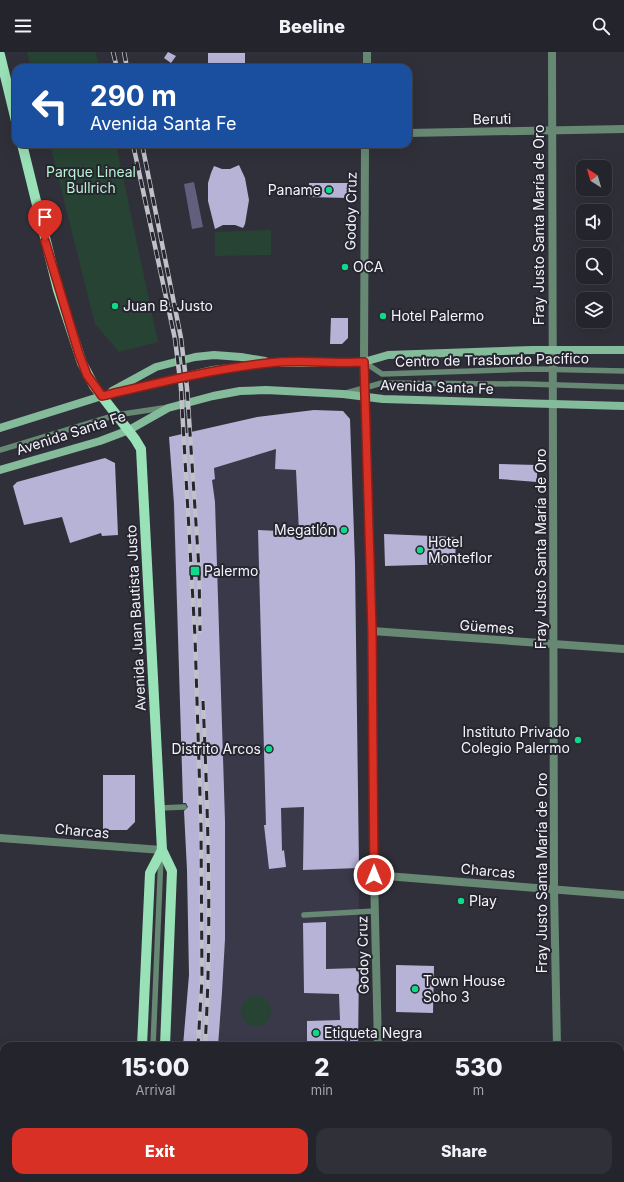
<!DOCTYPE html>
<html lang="en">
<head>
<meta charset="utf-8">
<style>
  body { margin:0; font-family:Inter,sans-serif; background:#303038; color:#f1f3f6; height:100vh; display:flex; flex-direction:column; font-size:15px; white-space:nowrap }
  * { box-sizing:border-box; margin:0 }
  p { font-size:13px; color:#a3a4a9 }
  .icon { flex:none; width:22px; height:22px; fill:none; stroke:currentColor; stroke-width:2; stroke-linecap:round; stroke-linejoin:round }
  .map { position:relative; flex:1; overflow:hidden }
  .panel { position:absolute; left:0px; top:990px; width:624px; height:140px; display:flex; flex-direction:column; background:#24242c; border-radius:12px 12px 0 0; box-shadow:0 4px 16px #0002,0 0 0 1px #414148 }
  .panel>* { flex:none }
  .top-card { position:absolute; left:12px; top:12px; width:400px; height:84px; border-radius:12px; box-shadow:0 4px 16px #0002,0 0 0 1px #414148; background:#1a4fa0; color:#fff; overflow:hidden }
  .needle { width:26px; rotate:323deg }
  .buttons { position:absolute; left:576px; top:108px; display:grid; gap:8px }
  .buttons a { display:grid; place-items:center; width:36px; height:36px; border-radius:8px; background:#24242c; box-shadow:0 4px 16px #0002,0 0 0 1px #414148; font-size:20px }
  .pin { position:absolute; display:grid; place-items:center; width:34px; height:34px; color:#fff; margin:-41px -17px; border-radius:50% 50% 50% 0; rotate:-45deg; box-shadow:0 0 4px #0007 }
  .pin .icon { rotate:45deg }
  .me { position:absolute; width:44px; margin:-22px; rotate:0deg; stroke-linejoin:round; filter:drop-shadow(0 0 3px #0008) }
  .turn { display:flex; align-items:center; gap:14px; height:84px; padding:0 12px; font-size:18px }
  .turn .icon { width:52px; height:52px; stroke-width:2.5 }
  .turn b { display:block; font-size:28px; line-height:34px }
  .eta { display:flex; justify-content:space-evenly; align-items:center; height:68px; text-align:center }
  .eta b { font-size:24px; font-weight:800; line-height:28px }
  .primary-button { display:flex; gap:8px; margin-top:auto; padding:8px 12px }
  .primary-button a { flex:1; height:46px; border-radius:12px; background:#d93025; color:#fff; font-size:16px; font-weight:800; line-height:46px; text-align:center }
  .primary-button a+a { background:#303038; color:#f1f3f6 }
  header { display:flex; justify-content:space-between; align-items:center; height:52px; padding:0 12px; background:#24242c; font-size:18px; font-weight:800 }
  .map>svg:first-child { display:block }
  .built { fill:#3a3949 }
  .green { fill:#274333 }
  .water { fill:#615e7e }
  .building { fill:#b6b3d6 }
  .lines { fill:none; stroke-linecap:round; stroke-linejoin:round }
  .lane { stroke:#678974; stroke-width:5.5 }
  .street { stroke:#678974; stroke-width:8 }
  .secondary { stroke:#84bb9a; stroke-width:8 }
  .primary { stroke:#99e1b7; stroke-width:10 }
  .rail-casing { stroke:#c1c1c9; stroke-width:4.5 }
  .rail { stroke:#272630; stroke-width:3; stroke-dasharray:9; stroke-linecap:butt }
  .route-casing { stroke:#8d1f18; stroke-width:10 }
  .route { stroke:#d93025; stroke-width:7 }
  .poi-dot { fill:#11d98a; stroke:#272630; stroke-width:1.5 }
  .labels { text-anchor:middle; stroke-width:4; stroke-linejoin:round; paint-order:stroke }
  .street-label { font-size:14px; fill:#f3f3fa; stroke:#272630 }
  .park-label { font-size:14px; fill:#b7f4d0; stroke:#272630 }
  .poi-label { font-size:14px; fill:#f3f3fa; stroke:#272630; text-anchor:start }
</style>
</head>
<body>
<header><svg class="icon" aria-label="menu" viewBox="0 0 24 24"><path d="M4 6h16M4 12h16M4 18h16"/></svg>Beeline<svg class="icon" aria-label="search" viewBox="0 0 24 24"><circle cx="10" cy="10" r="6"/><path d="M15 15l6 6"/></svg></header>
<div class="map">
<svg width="624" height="1130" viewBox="0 0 624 1130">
  <rect width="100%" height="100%" fill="#30303a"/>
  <g class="built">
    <polygon points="295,386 359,816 358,994 183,994 189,923 187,817 172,433 199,434 199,428 215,427 214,416"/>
    <rect x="34" y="1126" width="80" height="4"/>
    <polygon points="224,1126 362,1126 362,1130 223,1130"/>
  </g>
  <g class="green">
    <polygon points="27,0 96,0 99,16 31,16"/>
    <polygon points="50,92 116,92 158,290 119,300 95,272"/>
    <polygon points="271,178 271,203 215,204 215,180"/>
    <circle cx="256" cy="959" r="15"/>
    <polygon points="201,1126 292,1126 292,1130 200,1130"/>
  </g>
  <polygon class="water" points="194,130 203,175 192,177 184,132"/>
  <g class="building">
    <polygon points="168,0 176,4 171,11 164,6"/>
    <rect x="208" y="1" width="37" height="15"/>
    <polygon points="239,113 245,126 249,148 245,172 243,176 235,173 223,173 215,177 208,149 208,131 211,121 214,114 222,117 230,117"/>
    <polygon points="309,131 348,131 348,146 309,145"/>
    <polygon points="331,266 348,266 348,286 342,292 330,292"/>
    <polygon points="314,358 343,359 350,367 355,511 359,816 303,818 304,755 281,756 282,799 284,798 286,815 269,817 264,773 266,773 258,478 299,480 296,418 275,417 276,397 214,416 215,427 212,428 215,450 225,769 225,887 222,940 218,994 183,994 189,923 187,818 184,759 188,755 186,751 183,751 174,451 169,385 257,365"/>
    <polygon points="105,406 115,411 118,483 102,484 101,481 70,491 62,465 24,473 13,434 17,430"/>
    <polygon points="499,412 537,413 537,430 499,427"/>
    <polygon points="384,482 456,485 455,512 385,514"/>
    <polygon points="103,723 135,723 135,770 127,778 103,778"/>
    <polygon points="326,870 326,917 359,916 358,994 307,994 307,969 340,968 339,942 304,941 303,871"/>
    <polygon points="396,913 434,914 433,961 396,960"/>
  </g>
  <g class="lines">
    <g class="lane">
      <polyline points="364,310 382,322 533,317 624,319"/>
      <polyline points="346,341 382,331 527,332 624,335"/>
      <polyline points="0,398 116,363 163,356"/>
      <polyline points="160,756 184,755"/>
      <polyline points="304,863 375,859"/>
      <polyline points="153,994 161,804"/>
      <polyline points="0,1075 4,1075"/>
      <polyline points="143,1130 144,1126"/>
    </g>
    <g class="street">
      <polyline points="552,0 554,837 557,994"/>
      <polyline points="367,16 367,0"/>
      <polyline points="408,81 624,77"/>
      <polyline points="365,92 364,310 372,579 374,823 378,994"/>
      <polyline points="372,579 624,597"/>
      <polyline points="0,786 162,798"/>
      <polyline points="374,823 624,843"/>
      <polyline points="0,1025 4,1026"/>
      <polyline points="620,1100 624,1101"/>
      <polyline points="381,1126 381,1130"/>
      <polyline points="559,1126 559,1130"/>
    </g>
    <g class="secondary">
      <polyline points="112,339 156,315 195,305 214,303 241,305 265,309"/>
      <polyline points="0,376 102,344 213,318 271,311 343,311 364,310 388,303 532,298 624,298"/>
      <polyline points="0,418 100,389 129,378 168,356 213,344 240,339 266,338 343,342 383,347 624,354"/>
    </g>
    <g class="primary">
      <polyline points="0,3 16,69"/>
      <polyline points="22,92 58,238 82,311 94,334 135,387 141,397 162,798 172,819 165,994"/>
      <polyline points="142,994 150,821 162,798"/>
      <polyline points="130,1130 131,1126"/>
      <polyline points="155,1130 155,1126"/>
    </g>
    <g class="rail-casing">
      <g id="rail">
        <polyline points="113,0 117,16"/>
        <polyline points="124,0 127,16"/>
        <polyline points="133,92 175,287 181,336 195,585 201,776 202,927 198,994"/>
        <polyline points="142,92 181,286 187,336 199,517 200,579"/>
        <path d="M203,649C208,764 212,879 205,994"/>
        <polyline points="187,1130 187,1126"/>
        <polyline points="194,1130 194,1126"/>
      </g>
    </g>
    <use href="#rail" class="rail"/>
  </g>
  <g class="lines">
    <g class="route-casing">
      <path id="route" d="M45,189L79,302L87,323L102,344C158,331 213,317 269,311C300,307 333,312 364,310L372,579L374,823"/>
    </g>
    <use href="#route" class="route"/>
  </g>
  <g class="poi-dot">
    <circle cx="329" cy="138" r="4"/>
    <circle cx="345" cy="215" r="4"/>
    <circle cx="115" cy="254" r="4"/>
    <circle cx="383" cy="264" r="4"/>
    <circle cx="344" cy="478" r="4"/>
    <circle cx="420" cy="498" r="4"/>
    <rect x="190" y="514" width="10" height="10" rx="2"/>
    <circle cx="578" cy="688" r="4"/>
    <circle cx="269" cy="697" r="4"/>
    <circle cx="461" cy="849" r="4"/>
    <circle cx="415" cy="937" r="4"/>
    <circle cx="316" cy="981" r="4"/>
  </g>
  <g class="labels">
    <g class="street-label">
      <text transform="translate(492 67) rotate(-1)" y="5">Beruti</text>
      <text transform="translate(351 159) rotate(-89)" y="5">Godoy Cruz</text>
      <text transform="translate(539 173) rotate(-90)" y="5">Fray Justo Santa María de Oro</text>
      <text transform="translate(492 308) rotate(-1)" y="5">Centro de Trasbordo Pacífico</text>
      <text transform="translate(437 335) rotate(2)" y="5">Avenida Santa Fe</text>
      <text transform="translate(71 381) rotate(-18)" y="5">Avenida Santa Fe</text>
      <text transform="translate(541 497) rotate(-90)" y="5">Fray Justo Santa María de Oro</text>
      <text transform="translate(136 566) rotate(-93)" y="5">Avenida Juan Bautista Justo</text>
      <text transform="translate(487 575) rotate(4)" y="5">Güemes</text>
      <text transform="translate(82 779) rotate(5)" y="5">Charcas</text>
      <text transform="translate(488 819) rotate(5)" y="5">Charcas</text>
      <text transform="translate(542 821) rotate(-90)" y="5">Fray Justo Santa María de Oro</text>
      <text transform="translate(363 903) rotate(-91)" y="5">Godoy Cruz</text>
    </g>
    <g class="park-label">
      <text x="91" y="125">Parque Lineal<tspan x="91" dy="16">Bullrich</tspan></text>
    </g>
    <g class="poi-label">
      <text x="321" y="143" text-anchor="end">Paname</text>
      <text x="353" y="220">OCA</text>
      <text x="123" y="259">Juan B. Justo</text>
      <text x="391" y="269">Hotel Palermo</text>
      <text x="336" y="483" text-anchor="end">Megatlón</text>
      <text x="428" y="495">Hotel<tspan x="428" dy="16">Monteflor</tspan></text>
      <text x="204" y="524">Palermo</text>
      <text x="570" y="685" text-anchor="end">Instituto Privado<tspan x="570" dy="16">Colegio Palermo</tspan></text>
      <text x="261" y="702" text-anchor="end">Distrito Arcos</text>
      <text x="469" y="854">Play</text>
      <text x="423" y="934">Town House<tspan x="423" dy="16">Soho 3</tspan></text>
      <text x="324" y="986">Etiqueta Negra</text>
    </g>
  </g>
</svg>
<div class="buttons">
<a><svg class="needle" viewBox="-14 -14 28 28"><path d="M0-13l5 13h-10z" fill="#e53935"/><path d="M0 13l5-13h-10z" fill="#a3a4a9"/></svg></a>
<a><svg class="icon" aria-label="sound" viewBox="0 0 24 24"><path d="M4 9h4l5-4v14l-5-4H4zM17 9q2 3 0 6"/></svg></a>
<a><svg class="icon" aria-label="search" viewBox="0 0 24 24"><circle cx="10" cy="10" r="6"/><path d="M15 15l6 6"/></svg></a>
<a><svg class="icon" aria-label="layers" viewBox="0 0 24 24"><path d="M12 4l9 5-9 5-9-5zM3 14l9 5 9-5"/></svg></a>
</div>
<div class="pin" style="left:45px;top:189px;background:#d93025"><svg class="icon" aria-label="arrive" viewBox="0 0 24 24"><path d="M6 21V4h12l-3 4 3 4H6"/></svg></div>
<svg class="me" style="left:374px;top:823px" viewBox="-20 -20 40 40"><circle r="17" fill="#d93025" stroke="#fff" stroke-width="3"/><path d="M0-11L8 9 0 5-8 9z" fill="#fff"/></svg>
<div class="top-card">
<div class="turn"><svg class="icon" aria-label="left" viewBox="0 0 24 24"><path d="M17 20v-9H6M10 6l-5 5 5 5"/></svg><div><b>290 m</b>Avenida Santa Fe</div></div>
</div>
<section class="panel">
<div class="eta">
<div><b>15:00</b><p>Arrival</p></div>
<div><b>2</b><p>min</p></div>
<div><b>530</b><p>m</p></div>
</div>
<div class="primary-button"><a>Exit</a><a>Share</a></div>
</section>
</div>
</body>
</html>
